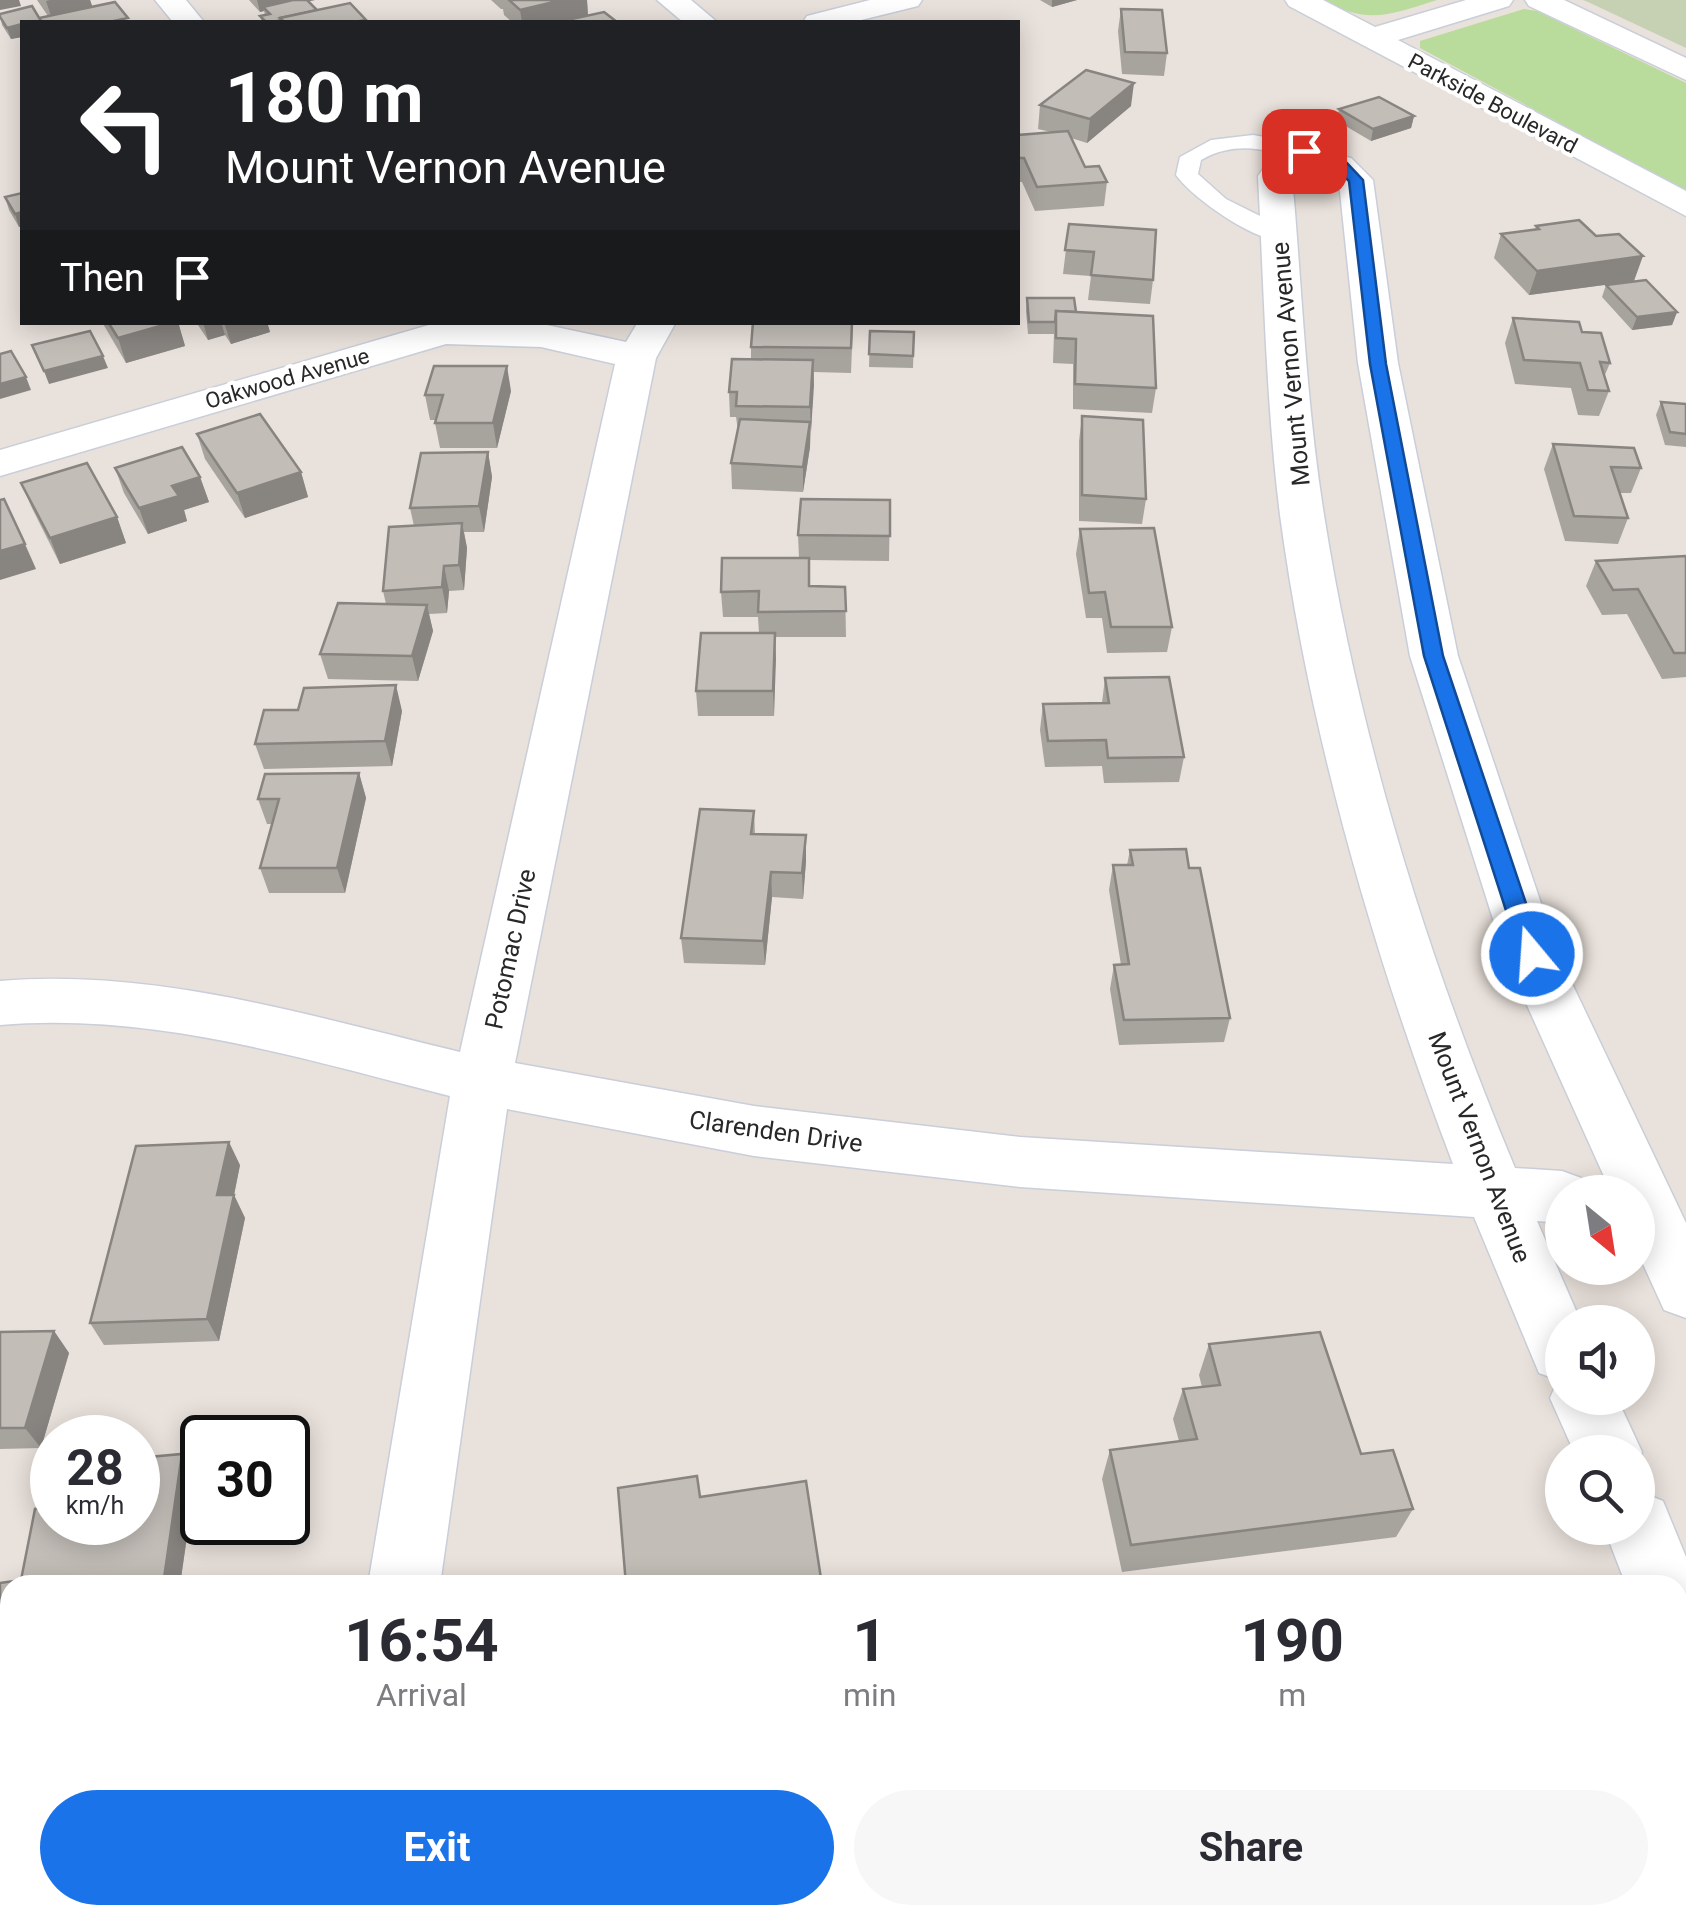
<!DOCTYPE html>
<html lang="en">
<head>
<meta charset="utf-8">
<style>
  body { margin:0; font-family:Roboto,sans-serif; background:#f7f7f7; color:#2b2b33; height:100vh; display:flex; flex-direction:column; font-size:38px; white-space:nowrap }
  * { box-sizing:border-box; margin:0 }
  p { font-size:32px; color:#7c7c81 }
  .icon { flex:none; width:55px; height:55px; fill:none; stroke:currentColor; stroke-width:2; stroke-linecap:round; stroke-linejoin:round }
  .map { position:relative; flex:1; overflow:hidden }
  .sheet { position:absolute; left:0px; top:1575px; width:1688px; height:350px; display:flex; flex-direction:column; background:#fff; border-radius:30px 30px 0 0; box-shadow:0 5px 25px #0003 }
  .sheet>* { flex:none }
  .hud { position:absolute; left:20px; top:20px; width:1000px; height:305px; border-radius:0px; box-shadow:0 5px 25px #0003; background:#202124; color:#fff; overflow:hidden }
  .needle { width:65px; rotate:150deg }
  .controls { position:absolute; left:1545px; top:1175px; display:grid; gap:20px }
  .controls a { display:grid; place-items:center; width:110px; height:110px; border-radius:50%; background:#fff; box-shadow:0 5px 25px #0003; font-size:50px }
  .speed { position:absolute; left:30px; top:1415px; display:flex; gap:20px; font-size:50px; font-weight:700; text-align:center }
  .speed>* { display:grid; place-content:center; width:130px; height:130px; border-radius:50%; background:#fff; box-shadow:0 5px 25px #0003; line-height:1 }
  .speed small { font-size:25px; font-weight:400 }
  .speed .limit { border:5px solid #111; border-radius:15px; background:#fff; color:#111 }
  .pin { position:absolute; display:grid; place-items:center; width:85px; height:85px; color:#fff; margin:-42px; border-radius:20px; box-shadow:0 5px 15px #0006 }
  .me { position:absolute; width:110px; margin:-55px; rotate:342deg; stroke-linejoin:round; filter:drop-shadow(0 0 8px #0008) }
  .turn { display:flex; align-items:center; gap:35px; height:210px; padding:0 40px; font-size:45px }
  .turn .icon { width:130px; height:130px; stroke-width:2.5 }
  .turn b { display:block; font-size:70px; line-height:85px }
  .then { display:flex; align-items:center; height:95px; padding:0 40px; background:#0003; gap:20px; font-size:38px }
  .eta { display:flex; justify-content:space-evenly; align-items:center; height:170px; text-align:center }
  .eta b { font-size:60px; font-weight:700; line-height:70px }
  .primary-button { display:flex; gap:20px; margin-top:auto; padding:20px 40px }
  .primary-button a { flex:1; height:115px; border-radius:60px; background:#1a73e8; color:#fff; font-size:40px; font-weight:700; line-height:115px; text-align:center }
  .primary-button a+a { background:#f7f7f7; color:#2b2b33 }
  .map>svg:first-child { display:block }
  .green { fill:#b9db9c }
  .cemetery { fill:#c6d1b4 }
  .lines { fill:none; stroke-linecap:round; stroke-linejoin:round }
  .service-casing { stroke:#c9ced9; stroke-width:3 }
  .minor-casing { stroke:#c9ced9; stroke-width:3 }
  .tertiary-casing { stroke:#c9ced9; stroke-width:3 }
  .service { fill:#fff; fill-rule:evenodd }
  .minor { fill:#fff; fill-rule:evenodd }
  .tertiary { fill:#fff; fill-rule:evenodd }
  .wall { fill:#a7a39d }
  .shaded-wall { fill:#888480 }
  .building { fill:#c2bdb7; stroke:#888480; stroke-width:2.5 }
  .route { fill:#1a73e8; stroke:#114b97; stroke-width:2.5 }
  .labels { text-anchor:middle; stroke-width:8; stroke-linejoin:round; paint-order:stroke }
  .far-street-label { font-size:22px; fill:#282828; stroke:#fff }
  .street-label { font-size:25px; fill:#282828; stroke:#fff }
</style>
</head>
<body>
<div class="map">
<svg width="1686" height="1925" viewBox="0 0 1686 1925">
  <rect width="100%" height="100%" fill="#e9e1db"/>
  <g class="green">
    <path d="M1322,0H1437C1389,15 1369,25 1322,0Z"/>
    <polygon points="1524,9 1537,11 1686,83 1686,191 1420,48 1420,41"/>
  </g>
  <polygon class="cemetery" points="1583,0 1686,0 1686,48 1588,2"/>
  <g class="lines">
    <g class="service-casing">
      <path id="service" d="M1253,135L1294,142L1327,157L1316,163C1277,153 1240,137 1201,160L1198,174L1226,199L1288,230V240C1261,247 1192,198 1176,175L1180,157L1211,140Z"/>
    </g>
    <g class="minor-casing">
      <g id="minor">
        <polygon points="155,0 186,0 204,22 173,22"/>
        <polygon points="657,0 691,0 717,22 683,22"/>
        <polygon points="870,0 922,0 918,6 853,22 803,22 807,16"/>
        <path d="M1303,147L1351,158L1373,180L1398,363L1458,656L1558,954L1686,1223V1318L1664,1310L1638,1253V1192H1611L1504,954L1410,656L1358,363L1339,182C1324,168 1308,162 1292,176C1302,289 1306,403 1324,515C1359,738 1428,960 1515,1168L1562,1171L1584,1179L1590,1192H1562V1223L1537,1221L1581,1322H1562V1398H1617L1642,1452L1638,1462V1452H1574L1550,1398L1558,1380L1539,1373L1474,1217L1020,1187L754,1156L507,1109L440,1585H368L450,1096C304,1059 153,1012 0,1025V981C156,968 310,1016 460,1052L615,364L541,347L446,344L0,476V450L439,322H533L626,342L638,322H676L656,358L515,1063L754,1106L1020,1137L1453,1164C1374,956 1310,737 1280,515C1266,403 1264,289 1258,176L1270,159Z"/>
        <polygon points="1638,1491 1663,1501 1686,1557 1686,1679 1678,1676 1678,1585 1626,1585 1604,1528 1638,1528"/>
        <polygon points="273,1915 416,1915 416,1925 269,1925"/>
      </g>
    </g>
    <g class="tertiary-casing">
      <g id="tertiary">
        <polygon points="1285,0 1323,0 1375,27 1466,0 1513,0 1509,6 1398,40 1686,191 1686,216 1289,6"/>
        <polygon points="1525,0 1564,0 1686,58 1686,80 1529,6"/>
      </g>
    </g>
    <use href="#service" class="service"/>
    <use href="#minor" class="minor"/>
    <use href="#tertiary" class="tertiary"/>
  </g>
  <g class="wall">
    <polygon points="37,0 90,0 92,6 129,22 22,22 22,37 11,39 2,25 0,14 40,18 48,16"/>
    <polygon points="249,0 315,0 308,1 317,10 366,20 367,22 262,22 260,16 265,15 264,11 260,12"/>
    <polygon points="491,0 587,0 588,15 617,22 512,22 504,15 503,9 501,9"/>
    <polygon points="1040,0 1077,0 1052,7"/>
    <polygon points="1121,9 1167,53 1164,76 1122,74 1118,31"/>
    <polygon points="1040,105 1131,106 1087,143 1071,138 1085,167 1107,182 1104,206 1035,211 1022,182 1018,182 1018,135 1051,132 1038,129"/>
    <polygon points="1339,109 1414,116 1411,128 1371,141 1337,121"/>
    <polygon points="22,193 22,226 19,227 9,210 5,197"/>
    <polygon points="1069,224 1153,280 1150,304 1088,300 1091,276 1063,274"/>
    <polygon points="1536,226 1634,281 1529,295 1494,258 1501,234 1535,230"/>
    <polygon points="1606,285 1677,312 1672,325 1632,330 1602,297"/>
    <polygon points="1027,298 1076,312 1156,388 1152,413 1073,409 1073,364 1053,363 1054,334 1028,334 1026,311"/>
    <polygon points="1513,318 1582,332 1610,363 1604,377 1609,391 1599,416 1578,415 1571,388 1515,384 1505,343"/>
    <polygon points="102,322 178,322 185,346 126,363"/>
    <polygon points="196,322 267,322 270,332 231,344 225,335 208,340"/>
    <polygon points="853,322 851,373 814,372 810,447 803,492 732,489 731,463 738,431 736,417 730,417 729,392 751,359 751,347"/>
    <polygon points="870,331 914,332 913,368 869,367"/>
    <polygon points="511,391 497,448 440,448 435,423 436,420 430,420 425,395"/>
    <polygon points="1661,402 1686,404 1686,447 1665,445 1656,415"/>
    <polygon points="1082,416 1146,499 1142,524 1079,521 1079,441"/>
    <polygon points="197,434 301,472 308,497 245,518 205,459"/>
    <polygon points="1553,444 1641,468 1631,493 1620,493 1628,518 1618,544 1565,541 1544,469"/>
    <polygon points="488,452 492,477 484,532 464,532 467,548 464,590 449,591 447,613 429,614 433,631 418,681 328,679 320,654 386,604 383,591 414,526 410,508"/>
    <polygon points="115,468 200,477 209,502 184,510 187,521 148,534 124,493"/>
    <polygon points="21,483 117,517 126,543 60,564 32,508"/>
    <polygon points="890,500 889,561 809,560 810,586 845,587 846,637 775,637 774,716 698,716 696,691 759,633 758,617 723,617 721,592 799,558 798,535"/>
    <polygon points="1080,529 1172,627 1167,652 1107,653 1102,618 1086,618 1076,554"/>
    <polygon points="1686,556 1686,677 1662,679 1627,614 1602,615 1586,586 1596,561"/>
    <polygon points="1105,678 1184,757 1179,782 1104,783 1102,766 1045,767 1040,730 1043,704 1102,703"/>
    <polygon points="402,711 392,766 264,769 255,744"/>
    <polygon points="359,773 366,798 345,893 269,893 260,868 272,824 267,824 258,799"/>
    <polygon points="754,811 755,834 806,861 803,899 772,897 765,965 684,963 681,938"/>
    <polygon points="1130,850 1189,868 1230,1018 1224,1042 1119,1045 1110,989 1114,965 1121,965 1109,890 1113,865 1127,865"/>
    <polygon points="240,1165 234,1195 245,1218 219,1341 104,1345 90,1323"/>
    <polygon points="54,1331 69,1353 41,1448 0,1449 0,1332"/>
    <polygon points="1209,1344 1361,1454 1413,1509 1396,1537 1122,1572 1102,1479 1110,1450 1179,1441 1173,1419 1183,1389 1202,1387 1199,1375"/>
    <polygon points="196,1474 180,1585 10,1585 10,1683 0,1684 0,1583 21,1580 52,1522"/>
    <polygon points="671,1915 890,1915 889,1925 672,1925"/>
    <polygon points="1354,1915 1488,1915 1435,1925 1357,1925"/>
  </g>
  <g class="shaded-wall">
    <polygon points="0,0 19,0 21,6 0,10"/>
    <polygon points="50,0 90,0 95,14 53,22 46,1"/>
    <polygon points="257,0 315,0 267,11 263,7 264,11 260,12"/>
    <polygon points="562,0 587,0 588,17 564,22 522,22 520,10"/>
    <polygon points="1052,0 1077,0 1052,7"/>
    <polygon points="22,24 22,37 11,39 7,28"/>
    <polygon points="1134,83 1131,106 1087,143 1090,119"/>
    <polygon points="1414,116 1411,128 1371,141 1373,129"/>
    <polygon points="22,212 22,226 19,227 15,214"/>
    <polygon points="1643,256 1634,281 1529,295 1537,271"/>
    <polygon points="1677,312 1672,325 1632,330 1637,317"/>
    <polygon points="174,322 178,322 185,346 126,363 118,338"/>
    <polygon points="203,322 221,322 225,335 208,340"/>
    <polygon points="224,322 267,322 270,332 231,344"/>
    <polygon points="103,356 108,368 49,384 44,371"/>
    <polygon points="813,360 814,385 811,432 810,407"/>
    <polygon points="507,366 511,391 497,448 493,423"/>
    <polygon points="26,377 31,390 0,399 0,384"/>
    <polygon points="810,422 810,447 803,492 803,467"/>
    <polygon points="488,452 492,477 484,532 479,506"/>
    <polygon points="301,472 308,497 245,518 237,493"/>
    <polygon points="200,477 209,502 184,510 187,521 148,534 139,508 172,486"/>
    <polygon points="117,517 126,543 60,564 50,538"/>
    <polygon points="462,523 467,548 464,590 459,565"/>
    <polygon points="25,544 36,569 0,580 0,551"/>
    <polygon points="444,566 449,591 447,613 442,587"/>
    <polygon points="427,605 433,631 418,681 412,656"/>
    <polygon points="775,633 776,659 774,716 773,691"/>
    <polygon points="396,685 402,711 392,766 385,741"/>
    <polygon points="359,773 366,798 345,893 337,868"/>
    <polygon points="806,835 806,861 803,899 802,873"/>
    <polygon points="771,872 772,897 765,965 763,941"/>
    <polygon points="229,1142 240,1165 234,1195 245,1218 219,1341 207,1319 217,1195"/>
    <polygon points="54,1331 69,1353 41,1448 25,1428"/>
    <polygon points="182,1454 196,1474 180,1585 163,1585"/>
  </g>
  <g class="building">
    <polygon points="293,0 307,0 317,10 280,18 282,20 273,22 266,22 260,16 270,14 263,7"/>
    <polygon points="509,0 562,0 520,10"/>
    <polygon points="115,2 128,18 109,22 42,22 39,18"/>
    <polygon points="350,3 366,20 354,22 284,22 280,18"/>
    <polygon points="32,6 41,21 22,22 22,24 7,28 0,17 0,14"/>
    <polygon points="1121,9 1162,10 1167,53 1125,52"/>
    <polygon points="604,12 617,22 558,22"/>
    <polygon points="1086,70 1134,83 1090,119 1040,105"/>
    <polygon points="1379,97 1414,116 1373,129 1339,109"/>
    <polygon points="1068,131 1085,167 1099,166 1107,182 1037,187 1024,158 1018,158 1018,135"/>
    <polygon points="22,193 22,212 15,214 5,197"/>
    <polygon points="1579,220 1596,236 1619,234 1643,256 1537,271 1501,234 1539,229 1536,226"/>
    <polygon points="1069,224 1156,230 1153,280 1091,275 1094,252 1065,250"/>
    <polygon points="1646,280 1677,312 1637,317 1606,285"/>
    <polygon points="1027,298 1074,298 1076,312 1056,311 1055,322 1029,322"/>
    <polygon points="1056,311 1153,316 1156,388 1075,384 1076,339 1056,338"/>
    <polygon points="1513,318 1579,322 1582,332 1601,333 1610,363 1600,362 1609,391 1588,390 1580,363 1524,360"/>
    <polygon points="108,322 174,322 118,338"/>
    <polygon points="753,322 852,322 851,348 751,347"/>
    <polygon points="90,331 103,356 44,371 32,345"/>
    <polygon points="870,331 914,332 913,356 869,354"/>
    <polygon points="11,351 26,377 0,384 0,354"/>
    <polygon points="732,359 813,360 810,407 736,406 737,392 729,392"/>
    <polygon points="434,366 507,366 493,423 435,423 443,395 425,395"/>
    <polygon points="1661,402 1686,404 1686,434 1670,432"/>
    <polygon points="260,414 301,472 237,493 197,434"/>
    <polygon points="1082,416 1143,420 1146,499 1082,495"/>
    <polygon points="740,419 810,422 803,467 731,463"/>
    <polygon points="1553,444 1634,448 1641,468 1611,467 1628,518 1574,516"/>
    <polygon points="182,447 200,477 172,486 179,496 139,508 115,468"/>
    <polygon points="488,452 479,506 410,508 421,453"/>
    <polygon points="87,463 117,517 50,538 21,483"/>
    <polygon points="4,499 25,544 0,551 0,500"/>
    <polygon points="801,499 890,500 890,536 798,535"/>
    <polygon points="462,523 459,565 444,566 442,587 383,591 389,527"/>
    <polygon points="1154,528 1172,627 1111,627 1105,592 1089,593 1080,529"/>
    <polygon points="1686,556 1686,653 1674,653 1638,589 1613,590 1596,561"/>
    <polygon points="722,558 809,558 809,586 845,587 846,611 758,612 759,591 721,592"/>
    <polygon points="338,603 427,605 412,656 320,654"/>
    <polygon points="701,633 775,633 773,691 696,691"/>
    <polygon points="1169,677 1184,757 1108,758 1106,740 1048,741 1043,704 1109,703 1105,678"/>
    <polygon points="396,685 385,741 255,744 264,710 298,710 304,688"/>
    <polygon points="359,773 337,868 260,868 279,799 258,799 265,774"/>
    <polygon points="700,809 754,811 751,834 806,835 802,873 771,872 763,941 681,938"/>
    <polygon points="1186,849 1189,868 1200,868 1230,1018 1124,1020 1114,965 1129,964 1113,865 1133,865 1130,850"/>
    <polygon points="229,1142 217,1195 234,1195 207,1319 90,1323 136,1146"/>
    <polygon points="54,1331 25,1428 0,1428 0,1332"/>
    <polygon points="1320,1332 1361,1454 1393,1450 1413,1509 1131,1545 1110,1450 1197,1439 1183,1389 1220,1385 1209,1344"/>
    <polygon points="182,1454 163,1585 10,1585 10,1664 0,1665 0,1583 21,1580 35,1509 52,1507 52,1522 138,1522 138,1458"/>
    <polygon points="697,1476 700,1497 806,1481 822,1585 626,1585 618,1488"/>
    <polygon points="671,1915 865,1915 815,1925 672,1925"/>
    <polygon points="1378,1915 1410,1915 1380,1921"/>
  </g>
  <polygon class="route" points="1304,147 1346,162 1363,180 1386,364 1443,656 1543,954 1532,962 1520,954 1424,656 1370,364 1349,181 1336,168 1299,154"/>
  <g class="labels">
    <g class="far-street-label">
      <text transform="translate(1493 103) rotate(28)" y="8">Parkside Boulevard</text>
      <text transform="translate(287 378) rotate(-16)" y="8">Oakwood Avenue</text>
    </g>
    <g class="street-label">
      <text transform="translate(1290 364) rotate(-95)" y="9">Mount Vernon Avenue</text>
      <text transform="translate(510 949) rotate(-78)" y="9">Potomac Drive</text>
      <text transform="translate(776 1131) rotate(8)" y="9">Clarenden Drive</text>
      <text transform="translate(1480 1147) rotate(69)" y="9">Mount Vernon Avenue</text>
    </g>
  </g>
</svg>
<div class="controls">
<a><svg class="needle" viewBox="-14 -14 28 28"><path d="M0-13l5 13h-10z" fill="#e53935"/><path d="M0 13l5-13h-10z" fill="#7c7c81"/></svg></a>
<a><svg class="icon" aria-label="sound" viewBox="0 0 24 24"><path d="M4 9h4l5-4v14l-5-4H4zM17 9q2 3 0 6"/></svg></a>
<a><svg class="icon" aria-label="search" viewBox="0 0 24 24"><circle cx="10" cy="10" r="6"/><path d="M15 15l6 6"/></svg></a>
</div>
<div class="speed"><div>28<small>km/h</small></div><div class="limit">30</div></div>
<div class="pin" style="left:1304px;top:151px;background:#d93025"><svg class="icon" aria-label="arrive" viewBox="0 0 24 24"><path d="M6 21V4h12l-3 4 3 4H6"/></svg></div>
<svg class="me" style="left:1532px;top:954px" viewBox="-20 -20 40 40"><circle r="17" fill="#1a73e8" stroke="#fff" stroke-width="3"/><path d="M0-11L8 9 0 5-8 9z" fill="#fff"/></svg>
<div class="hud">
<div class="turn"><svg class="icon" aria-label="left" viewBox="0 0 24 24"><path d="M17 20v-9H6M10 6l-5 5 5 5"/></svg><div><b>180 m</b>Mount Vernon Avenue</div></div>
<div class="then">Then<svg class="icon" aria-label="arrive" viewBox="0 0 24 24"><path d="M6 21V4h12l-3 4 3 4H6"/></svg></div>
</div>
<section class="sheet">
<div class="eta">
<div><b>16:54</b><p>Arrival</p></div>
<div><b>1</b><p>min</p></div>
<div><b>190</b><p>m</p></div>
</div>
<div class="primary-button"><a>Exit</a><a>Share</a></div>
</section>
</div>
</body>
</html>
